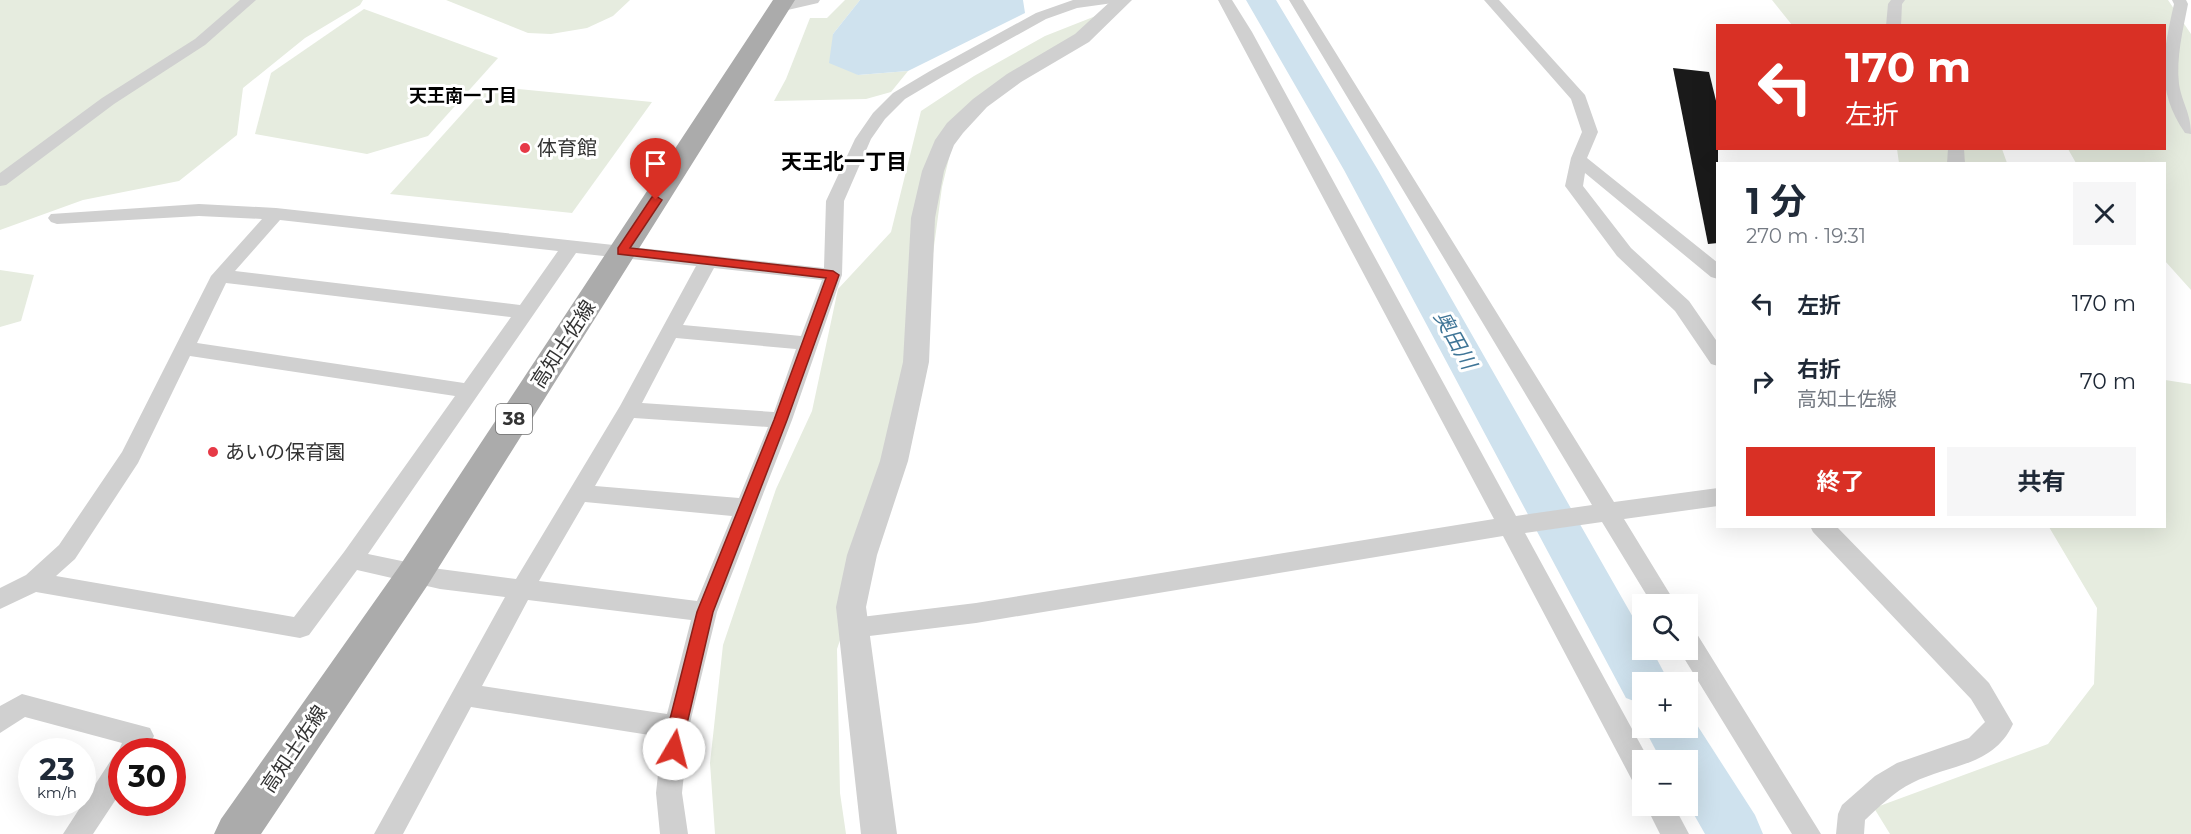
<!DOCTYPE html>
<html lang="ja">
<head>
<meta charset="utf-8">
<style>
  body { margin:0; font-family:Montserrat,"Noto Sans JP",sans-serif; background:#f6f6f7; color:#1f2937; height:100vh; display:flex; flex-direction:column; font-size:22px; white-space:nowrap }
  * { box-sizing:border-box; margin:0 }
  p { font-size:20px; color:#747a83 }
  .icon { flex:none; width:33px; height:33px; fill:none; stroke:currentColor; stroke-width:2; stroke-linecap:round; stroke-linejoin:round }
  .map { position:relative; flex:1; overflow:hidden }
  .side { position:absolute; left:1716px; top:162px; width:450px; height:366px; display:flex; flex-direction:column; background:#fff; border-radius:0px; box-shadow:0 6px 24px #0002 }
  .side>* { flex:none }
  .guide { position:absolute; left:1716px; top:24px; width:450px; height:126px; border-radius:0px; box-shadow:0 6px 24px #0002; background:#d93025; color:#fff; overflow:hidden }
  .controls { position:absolute; left:1632px; top:594px; display:grid; gap:12px }
  .controls a { display:grid; place-items:center; width:66px; height:66px; border-radius:0px; background:#fff; box-shadow:0 6px 24px #0002; font-size:30px }
  .speed { position:absolute; left:18px; top:738px; display:flex; gap:12px; font-size:30px; font-weight:700; text-align:center }
  .speed>* { display:grid; place-content:center; width:78px; height:78px; border-radius:50%; background:#fff; box-shadow:0 6px 24px #0002; line-height:1 }
  .speed small { font-size:15px; font-weight:400 }
  .speed .limit { border:9px solid #d22; background:#fff; color:#111 }
  .pin { position:absolute; display:grid; place-items:center; width:51px; height:51px; color:#fff; margin:-62px -26px; border-radius:50% 50% 50% 0; rotate:-45deg; box-shadow:0 0 6px #0007 }
  .pin .icon { rotate:45deg }
  .me { position:absolute; width:66px; margin:-33px; rotate:8deg; stroke-linejoin:round; filter:drop-shadow(0 0 4px #0008) }
  .turn { display:flex; align-items:center; gap:21px; height:126px; padding:0 30px; font-size:27px }
  .turn .icon { width:78px; height:78px; stroke-width:2.5 }
  .turn b { display:block; font-size:42px; line-height:51px }
  .round { display:grid; place-items:center; flex:none; width:63px; height:63px; border-radius:0px; background:#f6f6f7 }
  .summary { display:flex; align-items:center; justify-content:space-between; height:102px; padding:0 30px }
  h1 { font-size:36px; font-weight:700; line-height:45px }
  .action { display:flex; gap:12px; margin-top:auto; padding:12px 30px }
  .action a { flex:1; height:69px; border-radius:0px; background:#d93025; color:#fff; font-size:24px; font-weight:700; line-height:69px; text-align:center }
  .action a+a { background:#f6f6f7; color:#1f2937 }
  ul { padding:0; list-style:none }
  li { display:flex; align-items:center; gap:18px; height:78px; padding:0 30px }
  li div { flex:1 }
  li b { display:block; font-size:22px }
  li em { font-style:normal }
  .map>svg:first-child { display:block }
  .green { fill:#e6ecdf }
  .water { fill:#cfe2ee }
  .lines { fill:none; stroke-linecap:round; stroke-linejoin:round }
  .river { fill:#cfe2ee; fill-rule:evenodd }
  .building { fill:#1a1a1a }
  .minor { fill:#d0d0d0; fill-rule:evenodd }
  .tertiary { fill:#d0d0d0; fill-rule:evenodd }
  .primary { fill:#ababab; fill-rule:evenodd }
  .route { fill:#d93025; stroke:#8d1f18; stroke-width:1.5 }
  .poi-dot { fill:#e63946; stroke:#fff; stroke-width:2 }
  .labels { text-anchor:middle; stroke-width:6; stroke-linejoin:round; paint-order:stroke }
  .far-neighbourhood-label { font-size:18px; font-weight:bold; fill:#000; stroke:#fff }
  .shield { fill:#fff; stroke:#707070; stroke-width:1.5 }
  .shield-label { font-size:18px; font-weight:bold; fill:#333 }
  .poi-label { font-size:20px; fill:#333; stroke:#fff; text-anchor:start }
  .street-label { font-size:20px; fill:#333; stroke:#fff }
  .neighbourhood-label { font-size:21px; font-weight:bold; fill:#000; stroke:#fff }
  .water-label { font-size:21px; font-style:italic; fill:#3f7597; stroke:#fff }
</style>
</head>
<body>
<div class="map">
<svg width="2191" height="834" viewBox="0 0 2191 834">
  <rect width="100%" height="100%" fill="#fff"/>
  <g class="green">
    <polygon points="0,0 363,0 360,5 305,38 243,88 237,135 179,181 83,200 0,230"/>
    <polygon points="446,0 630,0 613,16 587,28 551,34 528,33"/>
    <polygon points="845,0 860,0 833,34 858,75 908,71 891,92 866,99 774,101 786,79 810,18 827,18"/>
    <polygon points="1772,0 2168,0 2191,34 2191,290 2165,261 2164,164 2076,163 2068,149 2164,148 2164,26 1792,25"/>
    <polygon points="1121,6 958,121 942,187 920,350 883,513 837,649 840,793 846,834 715,834 710,763 723,645 776,489 812,411 838,289 891,232 921,111 974,76 1045,36"/>
    <polygon points="364,9 498,58 428,136 367,154 255,134 271,73"/>
    <polygon points="487,86 652,102 572,213 390,194"/>
    <polygon points="1897,149 2002,149 2007,163 1899,163"/>
    <polygon points="0,270 34,275 21,321 0,327"/>
    <polygon points="2165,380 2191,384 2191,834 1890,834 1874,808 2048,744 2094,684 2097,608 2049,527 2164,526"/>
  </g>
  <polygon class="water" points="860,0 1023,0 1025,13 908,71 858,75 829,63 833,34"/>
  <g class="lines">
    <g class="river">
      <polygon points="1246,0 1276,0 1378,170 1642,633 1642,650 1652,650 1669,682 1642,682 1642,704 1626,698 1344,170"/>
      <polygon points="1688,711 1755,815 1763,834 1705,834 1688,804 1688,760 1661,760 1644,728 1688,728"/>
    </g>
  </g>
  <polygon class="building" points="1673,68 1709,72 1718,109 1718,243 1708,244"/>
  <g class="lines">
    <g class="minor">
      <polygon points="240,0 256,0 205,45 114,104 6,185 0,186 0,173 102,98 195,39"/>
      <polygon points="794,0 820,0 818,3 779,12 772,8 774,5"/>
      <path d="M1073,0H1115L1113,3L1077,8L1046,19L942,77L905,99L885,119L871,139L844,201L842,275L792,420L717,612L689,727L682,793L688,834H660L656,793L662,737L471,707L403,834H374L505,597L440,589L357,570L309,635L300,638L36,592L0,609V588L26,575L59,545L122,452L211,276L262,219L199,216L57,224L51,222L48,218L51,214L199,204L276,208L824,268L826,201L855,139L873,113L893,93L930,71L1036,13ZM280,220L558,251L520,305L235,271ZM576,253L696,266L620,406L516,579L440,569L368,554ZM714,268L822,280L801,336L683,325ZM226,283L511,317L464,383L197,343ZM676,338L796,349L774,412L642,403ZM190,356L455,396L344,552L294,617L56,576L75,559L138,463ZM634,418L768,427L739,498L595,486ZM585,502L732,516L697,601L539,581ZM528,600L691,620L667,714L482,686Z"/>
      <polygon points="1218,0 1232,0 1252,32 1516,516 1592,505 1289,0 1303,0 1614,502 1718,488 1718,506 1624,519 1676,604 1652,604 1602,522 1525,533 1649,760 1642,760 1642,785 1633,782 1503,536 976,623 853,638 844,635 841,628 844,621 853,618 976,603 1494,519"/>
      <polygon points="1484,0 1499,0 1585,95 1598,132 1587,158 1718,263 1718,279 1711,277 1585,173 1583,186 1631,248 1689,301 1718,343 1718,366 1711,364 1675,311 1617,256 1565,186 1571,158 1582,132 1571,99"/>
      <polygon points="1891,0 1905,0 1902,4 1901,26 1886,26 1888,4"/>
      <path d="M2172,0H2186L2188,4C2183,30 2176,57 2179,84C2182,103 2191,113 2191,134L2185,133C2155,89 2163,53 2174,4Z"/>
      <polygon points="1948,148 1964,148 1965,164 1947,164"/>
      <path d="M1810,526H1836L1989,683L2013,724C1993,767 1949,764 1912,783C1894,792 1880,806 1865,820L1864,834H1836L1838,814L1842,805L1875,776L1897,763L1969,738L1985,722L1971,699L1813,532Z"/>
      <polygon points="1688,631 1697,634 1821,834 1792,834 1679,650 1688,650"/>
      <polygon points="22,694 150,728 154,736 146,752 122,752 122,790 93,834 63,834 113,757 119,755 118,752 122,743 25,717 0,733 0,706"/>
      <polygon points="1646,806 1674,806 1689,834 1660,834"/>
    </g>
    <polygon class="tertiary" points="1112,0 1132,0 1089,42 1021,82 987,107 963,133 954,145 944,171 935,218 929,362 908,461 877,555 866,607 897,834 861,834 836,607 847,555 880,461 903,362 911,218 922,171 935,140 947,123 973,99 1007,74 1075,34"/>
    <polygon class="primary" points="773,0 795,0 427,586 261,834 214,834 221,819 401,564"/>
  </g>
  <polygon class="route" points="656,196 662,200 630,248 833,271 839,275 787,420 713,612 680,754 674,757 668,754 665,749 668,727 697,612 774,420 826,278 618,254 618,248 652,197"/>
  <g class="poi-dot">
    <circle cx="525" cy="148" r="6"/>
    <circle cx="213" cy="452" r="6"/>
  </g>
  <g class="labels">
    <g class="far-neighbourhood-label">
      <text x="463" y="102">天王南一丁目</text>
    </g>
    <rect class="shield" x="496" y="404" width="36" height="30" rx="4.5"/>
    <g class="shield-label">
      <text x="514" y="425">38</text>
    </g>
    <g class="poi-label">
      <text x="537" y="155">体育館</text>
      <text x="225" y="459">あいの保育園</text>
    </g>
    <g class="street-label">
      <text transform="translate(563 344) rotate(-57)" y="7">高知土佐線</text>
      <text transform="translate(294 749) rotate(-56)" y="7">高知土佐線</text>
    </g>
    <g class="neighbourhood-label">
      <text x="844" y="169">天王北一丁目</text>
    </g>
    <g class="water-label">
      <text transform="translate(1455 340) rotate(61)" y="7">奥田川</text>
    </g>
  </g>
</svg>
<div class="controls">
<a><svg class="icon" aria-label="search" viewBox="0 0 24 24"><circle cx="10" cy="10" r="6"/><path d="M15 15l6 6"/></svg></a>
<a>+</a>
<a>−</a>
</div>
<div class="speed"><div>23<small>km/h</small></div><div class="limit">30</div></div>
<div class="pin" style="left:656px;top:200px;background:#d93025"><svg class="icon" aria-label="arrive" viewBox="0 0 24 24"><path d="M6 21V4h12l-3 4 3 4H6"/></svg></div>
<svg class="me" style="left:674px;top:749px" viewBox="-20 -20 40 40"><circle r="19" fill="#fff"/><path d="M0-13L10 11 0 6-10 11z" fill="#d93025"/></svg>
<div class="guide">
<div class="turn"><svg class="icon" aria-label="left" viewBox="0 0 24 24"><path d="M17 20v-9H6M10 6l-5 5 5 5"/></svg><div><b>170 m</b>左折</div></div>
</div>
<section class="side">
<div class="summary"><div><h1>1 分</h1><p>270 m · 19:31</p></div><a class="round"><svg class="icon" aria-label="close" viewBox="0 0 24 24"><path d="M6 6l12 12M18 6L6 18"/></svg></a></div>
<ul>
<li><svg class="icon" aria-label="left" viewBox="0 0 24 24"><path d="M17 20v-9H6M10 6l-5 5 5 5"/></svg><div><b>左折</b></div><em>170 m</em></li>
<li><svg class="icon" aria-label="right" viewBox="0 0 24 24"><path d="M7 20v-9h11M14 6l5 5-5 5"/></svg><div><b>右折</b><p>高知土佐線</p></div><em>70 m</em></li>
</ul>
<div class="action"><a>終了</a><a>共有</a></div>
</section>
</div>
</body>
</html>
